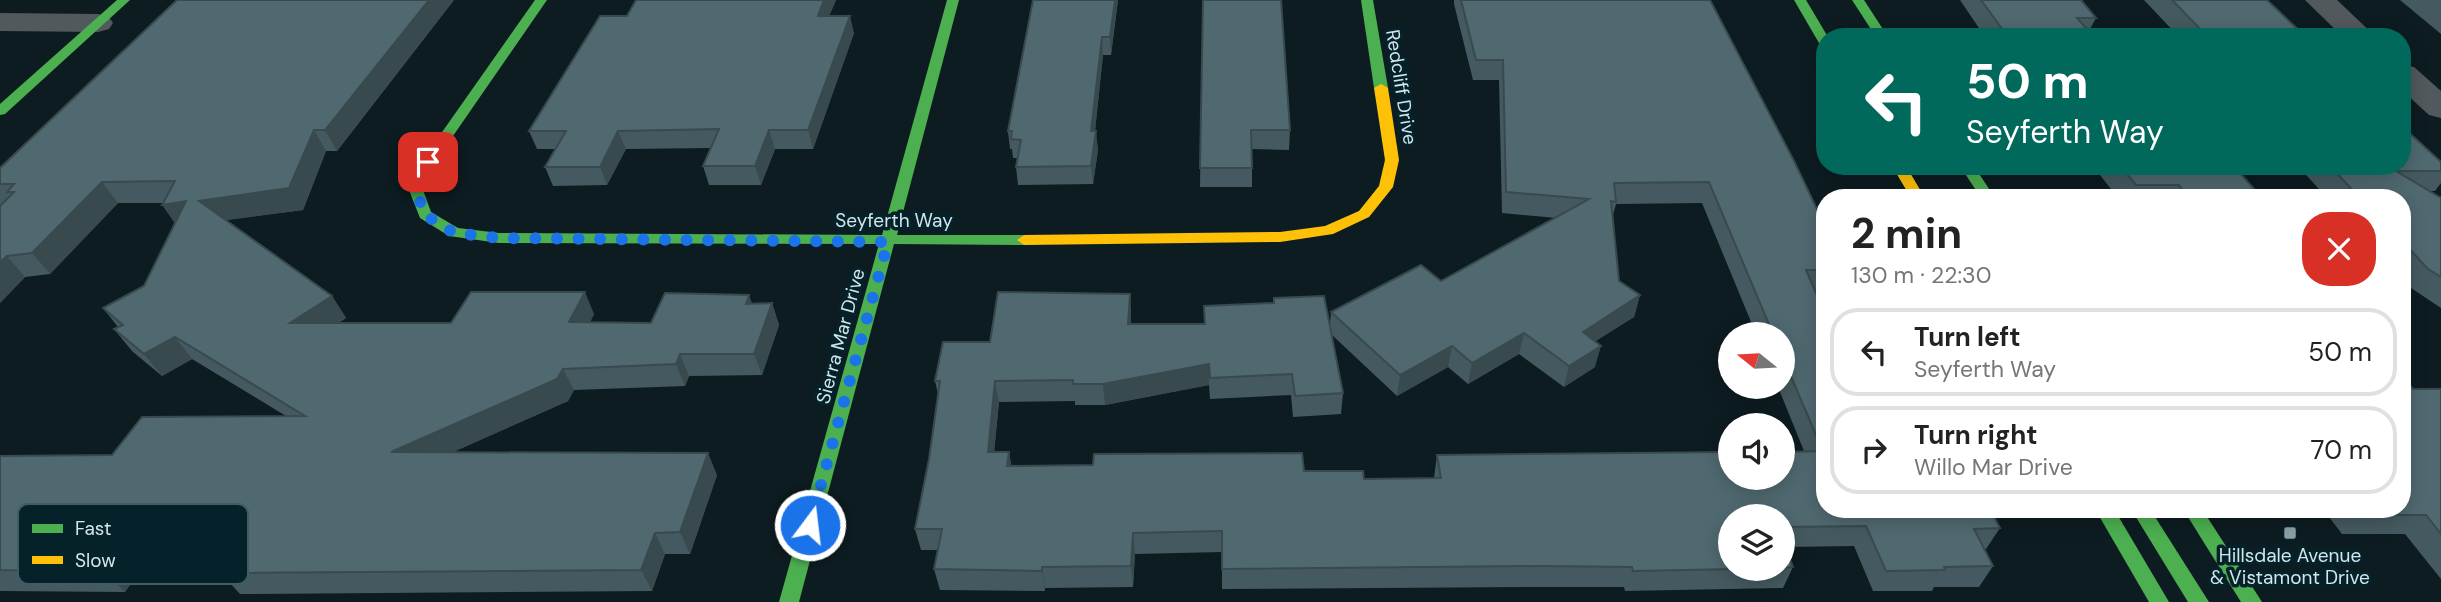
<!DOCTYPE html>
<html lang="en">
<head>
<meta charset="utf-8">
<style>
  body { margin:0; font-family:"DM Sans",sans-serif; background:#f2f2f2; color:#222; height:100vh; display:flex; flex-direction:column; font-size:26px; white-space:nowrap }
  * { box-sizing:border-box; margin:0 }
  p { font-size:23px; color:#767676 }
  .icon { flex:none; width:38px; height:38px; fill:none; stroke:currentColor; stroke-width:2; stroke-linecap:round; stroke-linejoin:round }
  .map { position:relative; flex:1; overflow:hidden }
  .panel { position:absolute; left:1816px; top:189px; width:595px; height:329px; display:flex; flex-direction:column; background:#fff; border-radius:28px; box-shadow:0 4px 18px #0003 }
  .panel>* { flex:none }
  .top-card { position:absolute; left:1816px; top:28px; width:595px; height:147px; border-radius:28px; box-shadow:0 4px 18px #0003; background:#00695c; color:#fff; overflow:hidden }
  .needle { width:46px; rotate:288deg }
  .controls { position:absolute; left:1718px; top:322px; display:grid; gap:14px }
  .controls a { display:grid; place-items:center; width:77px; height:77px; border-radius:50%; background:#fff; box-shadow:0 4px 18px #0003; font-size:35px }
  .pin { position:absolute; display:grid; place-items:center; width:60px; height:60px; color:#fff; margin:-30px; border-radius:14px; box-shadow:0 4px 10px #0006 }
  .me { position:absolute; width:77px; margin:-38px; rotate:15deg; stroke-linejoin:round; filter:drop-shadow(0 0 5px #0008) }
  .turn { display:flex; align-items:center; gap:24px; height:147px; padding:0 35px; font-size:32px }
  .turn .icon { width:91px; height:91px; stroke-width:2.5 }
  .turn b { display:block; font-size:49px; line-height:60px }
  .round { display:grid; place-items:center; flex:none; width:74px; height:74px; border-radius:28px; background:#f2f2f2 }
  .summary { display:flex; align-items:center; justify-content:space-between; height:119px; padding:0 35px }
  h1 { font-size:42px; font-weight:700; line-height:52px }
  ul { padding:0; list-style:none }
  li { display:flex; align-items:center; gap:21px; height:88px; margin:0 14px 10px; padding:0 21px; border:4px solid #e0e0e0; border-radius:28px }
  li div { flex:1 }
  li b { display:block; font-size:26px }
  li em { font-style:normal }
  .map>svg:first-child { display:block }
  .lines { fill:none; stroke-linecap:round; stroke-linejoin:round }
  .street { fill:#52595c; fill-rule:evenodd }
  .fast { fill:#4caf50; fill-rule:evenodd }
  .slow { fill:#ffc107; fill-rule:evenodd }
  .wall { fill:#455a60; fill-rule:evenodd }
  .shaded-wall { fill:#384a4e }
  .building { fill:#506970; stroke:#384a4e; stroke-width:2 }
  .route { stroke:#1a73e8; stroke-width:12; stroke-dasharray:0 21.6 }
  .poi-dot { fill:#8d9fa5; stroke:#052129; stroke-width:2.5 }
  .labels { text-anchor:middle; stroke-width:7; stroke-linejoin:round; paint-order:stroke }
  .street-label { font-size:19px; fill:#d2e6ec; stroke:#052129 }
  .poi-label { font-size:19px; fill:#d2e6ec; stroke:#052129 }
  .key { fill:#052129; stroke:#425c64; stroke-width:2 }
  .key-label { font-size:19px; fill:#d2e6ec }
</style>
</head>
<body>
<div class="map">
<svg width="2441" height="602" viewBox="0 0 2441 602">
  <rect width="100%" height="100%" fill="#0d1c21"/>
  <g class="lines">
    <g class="street">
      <polygon points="2305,0 2337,0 2376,37 2343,37"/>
      <polygon points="0,13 98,14 109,17 113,23 109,29 98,32 0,31"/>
      <polygon points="2403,65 2414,67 2441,91 2441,118 2429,115 2403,91"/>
    </g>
    <g class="fast">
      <polygon points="117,0 130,0 5,114 0,115 0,104"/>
      <polygon points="535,0 547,0 435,162 423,190 431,212 458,228 499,233 882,235 947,0 959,0 897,235 1024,235 1031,240 1024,245 894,244 799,602 779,602 879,244 499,243 449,236 420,218 409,190 421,162"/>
      <polygon points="1361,0 1373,0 1388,88 1381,92 1374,88"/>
      <polygon points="1794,0 1806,0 1828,37 1825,37 1825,47 1819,43"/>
      <polygon points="1852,0 1864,0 1888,37 1876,37"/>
      <polygon points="1960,166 1974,166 1995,198 1981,198"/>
      <polygon points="2095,509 2114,509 2169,602 2149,602"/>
      <polygon points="2131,509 2150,509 2209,602 2188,602"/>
      <polygon points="2183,509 2202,509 2262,602 2241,602"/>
    </g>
    <g class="slow">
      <polygon points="1381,84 1388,88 1399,160 1393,187 1369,217 1333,234 1280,242 1024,245 1017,240 1024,235 1280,232 1325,226 1359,211 1379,186 1385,160 1374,88"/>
      <polygon points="1892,166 1906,166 1925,198 1911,198"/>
    </g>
  </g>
  <g class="wall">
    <polygon points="454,0 337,151 326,151 303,210 226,220 332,296 346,318 338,323 451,323 594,314 590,322 651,323 752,304 772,303 779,325 762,375 689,376 685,386 574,390 568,401 453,452 717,475 690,554 665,554 652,591 240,594 221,573 230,559 148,559 125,592 0,591 0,456 112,455 286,416 192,359 162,376 132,351 114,329 118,327 103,308 144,286 175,223 163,203 118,203 50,274 25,277 0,303 0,168"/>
    <polygon points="636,0 836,0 829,16 854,33 813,149 775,149 761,185 709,185 703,166 711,148 626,149 607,185 553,186 545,167 555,149 537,149 529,131 627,16"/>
    <polygon points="1118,0 1111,55 1103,55 1095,131 1098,150 1093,184 1018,185 1016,167 1017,158 1013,158 1012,149 1010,149 1008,131"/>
    <polygon points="1203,0 1290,130 1289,150 1252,149 1252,187 1200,187"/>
    <path d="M1454,0H1710L1825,226V291H1815L1825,509L2000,528L1986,549H1984L1993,566L1979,587H1934L1932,591H1873L1854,546L1785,547L1793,567L1783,588L1625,591L1624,587H1533L1222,589V552L1135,554L1133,587L1045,588V591L940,590L934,569L938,550H921L915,529L929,459L938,394L935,381L990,342L1130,294L1131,315V324H1204V306L1274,303V298L1330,324L1331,312L1441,281L1556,218L1502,213L1499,80H1473L1454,4ZM1702,203L1756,334H1783V387H1778L1804,451L1437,455L1434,478L1364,479L1304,471L1011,466L1009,452H994L999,402L1075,401V405H1105L1209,385L1210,399L1291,395L1293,417L1341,414L1343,393L1332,335L1397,396L1448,367L1468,384L1519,354L1564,387L1595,367V341L1634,317L1640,295L1619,281L1613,215L1616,204ZM1783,516V569H1731Z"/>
    <polygon points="1960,0 2081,0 2096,18 2089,31 2094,37 1985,37"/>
    <polygon points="2144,0 2267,0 2306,37 2179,37"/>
    <polygon points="2400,0 2441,0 2441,34"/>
    <polygon points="2441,162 2441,183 2435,191 2428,191 2441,198 2441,308 2411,288 2403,279 2403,198 2327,198 2298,166 2403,166"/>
    <polygon points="2093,166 2234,166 2262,198 2118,198"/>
    <polygon points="2413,389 2441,389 2441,579 2405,534 2342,534 2323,509 2403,509"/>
  </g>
  <g class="shaded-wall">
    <polygon points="429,0 454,0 337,151 325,130"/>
    <polygon points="824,0 836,0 822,33 818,16"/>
    <polygon points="1115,0 1118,0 1111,55 1110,37"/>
    <polygon points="850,16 854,33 813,149 808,130"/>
    <polygon points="1102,37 1103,55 1093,150 1091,131"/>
    <polygon points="314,130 326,151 303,210 213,222 199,201"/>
    <polygon points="769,130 775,149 761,185 755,166"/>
    <polygon points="618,131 626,149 607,185 600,167"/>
    <polygon points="1096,131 1098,150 1093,184 1091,166"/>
    <polygon points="102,182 118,203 50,274 32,253"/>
    <polygon points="186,201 177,226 162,205"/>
    <polygon points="7,256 25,277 0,303 0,262"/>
    <polygon points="585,292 594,314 580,343 569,322"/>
    <polygon points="1130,294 1131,315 1129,345 1128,324"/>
    <polygon points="749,295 757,317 746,304"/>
    <polygon points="1640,295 1634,317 1577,353 1583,332"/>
    <polygon points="332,296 346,318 305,345 290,323"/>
    <polygon points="772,303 779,325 762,375 754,354"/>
    <polygon points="1524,333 1519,354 1468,384 1472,363"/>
    <polygon points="175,337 192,359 162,376 144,354"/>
    <polygon points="1452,346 1448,367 1397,396 1400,375"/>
    <polygon points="1601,346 1595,367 1564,387 1569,366"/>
    <polygon points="680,354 689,376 685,386 676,364"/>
    <polygon points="1209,364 1209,385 1105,405 1103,384"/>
    <polygon points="563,369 574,390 568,401 406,473 391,452"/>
    <polygon points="995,381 999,402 992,473 988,452"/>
    <polygon points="1009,452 1013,473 1007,466"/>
    <polygon points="708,453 717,475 690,554 680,532"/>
    <polygon points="655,533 665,554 652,591 641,570"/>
    <polygon points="1133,533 1135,554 1133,587 1131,566"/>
    <polygon points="127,538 148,559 125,592 103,571"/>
    <polygon points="1042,567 1045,588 1045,591 1042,571"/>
  </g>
  <g class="building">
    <polygon points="177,0 429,0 325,130 314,130 289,188 199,201 332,296 290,323 451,323 471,292 585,292 569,322 651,323 665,293 749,295 746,304 772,303 754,354 680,354 676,364 563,369 557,379 391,452 708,453 680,532 655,533 641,570 221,573 244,537 127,538 103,571 0,570 0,456 112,455 142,417 305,416 175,337 144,354 114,329 123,325 103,308 144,286 186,201 162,205 175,181 102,182 32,253 7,256 0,262 0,206 14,192 7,192 14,184 0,184 0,168"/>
    <polygon points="636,0 824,0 818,16 850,16 808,130 769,130 755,166 703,166 719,129 618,131 600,167 545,167 566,131 529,131 600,16 627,16"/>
    <polygon points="1033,0 1115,0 1110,37 1102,37 1091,131 1096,131 1091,166 1016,167 1021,140 1011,139 1012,131 1008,131"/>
    <polygon points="1203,0 1281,0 1290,130 1251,130 1252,168 1200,168"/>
    <polygon points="1461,0 1710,0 1794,161 1825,226 1825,270 1806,270 1825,313 1825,509 1990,509 2000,528 1974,529 1993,566 1944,567 1945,570 1886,571 1866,526 1783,527 1783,516 1731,516 1731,569 1736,569 1633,571 1632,567 1539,566 1222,569 1222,531 1133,533 1131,566 1042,567 1042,571 934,569 942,529 915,529 929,459 940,381 935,381 943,342 990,342 998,292 1130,294 1128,324 1205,324 1204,306 1274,303 1274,298 1324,296 1343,393 1295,396 1292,374 1210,378 1209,364 1103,384 1073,384 1073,380 995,381 988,452 1009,452 1007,466 1093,465 1094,454 1302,453 1304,471 1363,471 1364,479 1441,478 1437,455 1731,452 1731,478 1783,478 1783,452 1823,451 1783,358 1783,334 1773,334 1709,182 1614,183 1616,202 1611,201 1619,281 1640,295 1583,332 1601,346 1569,366 1524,333 1472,363 1452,346 1400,375 1331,312 1421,265 1441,281 1589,199 1506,192 1503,60 1476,60"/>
    <polygon points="1981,0 2081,0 2096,18 2077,18 2094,37 2008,37"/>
    <polygon points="2172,0 2267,0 2306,37 2208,37"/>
    <polygon points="2403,127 2441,162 2441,171 2396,171 2441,198 2441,277 2428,269 2403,242 2403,198 2360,198 2330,166 2403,166"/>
    <polygon points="2120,166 2234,166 2262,198 2188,198 2179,185 2136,185"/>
    <polygon points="2403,377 2413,389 2441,389 2441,534 2426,515 2361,515 2357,509 2403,509"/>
    <polygon points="1783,541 1793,567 1783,568"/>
  </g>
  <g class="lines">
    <polyline class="route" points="428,162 416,190 425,215 454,233 499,238 888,242 810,525"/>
  </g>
  <rect class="poi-dot" x="2283" y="526" width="14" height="14" rx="3.5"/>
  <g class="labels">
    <g class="street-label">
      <text transform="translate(1402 87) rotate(81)" y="7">Redcliff Drive</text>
      <text x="894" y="227">Seyferth Way</text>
      <text transform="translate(840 336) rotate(-75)" y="7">Sierra Mar Drive</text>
    </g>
    <g class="poi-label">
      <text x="2290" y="562">Hillsdale Avenue<tspan x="2290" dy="22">&amp; Vistamont Drive</tspan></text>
    </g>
  </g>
  <rect x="18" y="504" width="230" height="80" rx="10" class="key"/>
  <rect x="32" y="524" width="31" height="9" fill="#4caf50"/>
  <rect x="32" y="556" width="31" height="8" fill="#ffc107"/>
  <g class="key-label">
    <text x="75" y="535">Fast</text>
    <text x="75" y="567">Slow</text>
  </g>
</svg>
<div class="controls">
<a><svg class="needle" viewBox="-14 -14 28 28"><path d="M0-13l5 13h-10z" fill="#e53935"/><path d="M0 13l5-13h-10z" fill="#767676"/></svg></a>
<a><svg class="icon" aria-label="sound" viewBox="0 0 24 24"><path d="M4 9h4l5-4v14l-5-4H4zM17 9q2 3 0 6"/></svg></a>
<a><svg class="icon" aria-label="layers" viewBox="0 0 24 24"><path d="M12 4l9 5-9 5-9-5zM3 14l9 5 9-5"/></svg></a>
</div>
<div class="pin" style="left:428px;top:162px;background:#d93025"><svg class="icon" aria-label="arrive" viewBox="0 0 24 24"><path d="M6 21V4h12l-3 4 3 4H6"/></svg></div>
<svg class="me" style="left:810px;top:525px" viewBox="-20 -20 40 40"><circle r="17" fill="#1a73e8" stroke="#fff" stroke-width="3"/><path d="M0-11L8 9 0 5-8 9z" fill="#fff"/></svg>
<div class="top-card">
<div class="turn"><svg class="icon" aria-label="left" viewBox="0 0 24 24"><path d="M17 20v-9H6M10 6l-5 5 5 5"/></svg><div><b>50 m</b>Seyferth Way</div></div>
</div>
<section class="panel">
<div class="summary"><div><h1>2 min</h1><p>130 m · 22:30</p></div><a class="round" style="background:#d93025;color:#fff"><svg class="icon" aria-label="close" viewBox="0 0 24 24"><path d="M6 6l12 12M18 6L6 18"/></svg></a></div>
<ul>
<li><svg class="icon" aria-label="left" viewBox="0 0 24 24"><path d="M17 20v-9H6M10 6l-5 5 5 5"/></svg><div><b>Turn left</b><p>Seyferth Way</p></div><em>50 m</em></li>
<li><svg class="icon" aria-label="right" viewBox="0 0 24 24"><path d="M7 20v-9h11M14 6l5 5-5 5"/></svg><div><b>Turn right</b><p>Willo Mar Drive</p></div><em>70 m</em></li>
</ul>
</section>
</div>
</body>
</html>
